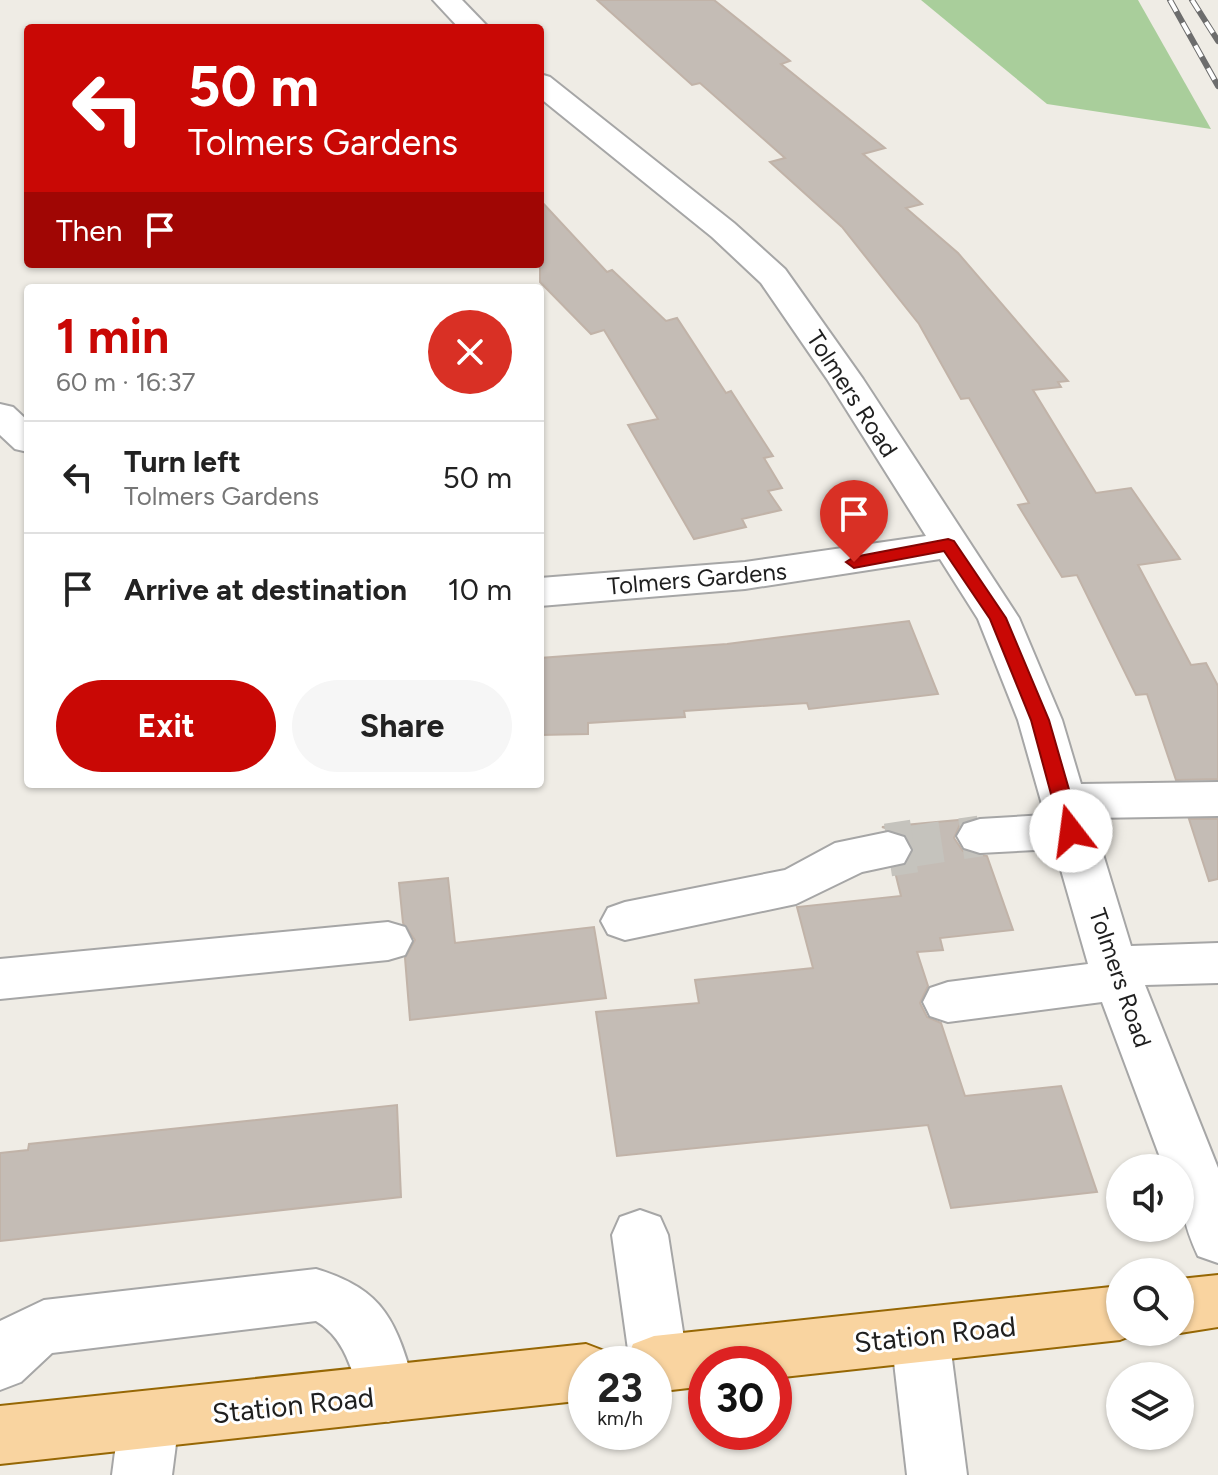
<!DOCTYPE html>
<html lang="en">
<head>
<meta charset="utf-8">
<style>
  body { margin:0; font-family:Figtree,sans-serif; background:#f6f6f6; color:#222; height:100vh; display:flex; flex-direction:column; font-size:30px; white-space:nowrap }
  * { box-sizing:border-box; margin:0 }
  p { font-size:26px; color:#767676 }
  .icon { flex:none; width:44px; height:44px; fill:none; stroke:currentColor; stroke-width:2; stroke-linecap:round; stroke-linejoin:round }
  .map { position:relative; flex:1; overflow:hidden }
  .panel { position:absolute; left:24px; top:284px; width:520px; height:504px; display:flex; flex-direction:column; background:#fff; border-radius:8px; box-shadow:0 2px 6px #0004 }
  .panel>* { flex:none }
  .guide { position:absolute; left:24px; top:24px; width:520px; height:244px; border-radius:8px; box-shadow:0 2px 6px #0004; background:#c90805; color:#fff; overflow:hidden }
  .tools { position:absolute; left:1106px; top:1154px; display:grid; gap:16px }
  .tools a { display:grid; place-items:center; width:88px; height:88px; border-radius:50%; background:#fff; box-shadow:0 2px 6px #0004; font-size:40px }
  .speed { position:absolute; left:568px; top:1346px; display:flex; gap:16px; font-size:40px; font-weight:700; text-align:center }
  .speed>* { display:grid; place-content:center; width:104px; height:104px; border-radius:50%; background:#fff; box-shadow:0 2px 6px #0004; line-height:1 }
  .speed small { font-size:20px; font-weight:400 }
  .speed .limit { border:12px solid #d22; background:#fff; color:#111 }
  .pin { position:absolute; display:grid; place-items:center; width:68px; height:68px; color:#fff; margin:-82px -34px; border-radius:50% 50% 50% 0; rotate:-45deg; box-shadow:0 0 8px #0007 }
  .pin .icon { rotate:45deg }
  .me { position:absolute; width:88px; margin:-44px; rotate:345deg; stroke-linejoin:round; filter:drop-shadow(0 0 6px #0008) }
  .turn { display:flex; align-items:center; gap:28px; height:168px; padding:0 32px; font-size:36px }
  .turn .icon { width:104px; height:104px; stroke-width:2.5 }
  .turn b { display:block; font-size:56px; line-height:68px }
  .then { display:flex; align-items:center; height:76px; padding:0 32px; background:#0003; gap:16px; font-size:30px }
  .round { display:grid; place-items:center; flex:none; width:84px; height:84px; border-radius:42px; background:#f6f6f6 }
  .summary { display:flex; align-items:center; justify-content:space-between; height:136px; padding:0 32px }
  h1 { font-size:48px; font-weight:700; line-height:60px; color:#c90805 }
  .primary-button { display:flex; gap:16px; margin-top:auto; padding:16px 32px }
  .primary-button a { flex:1; height:92px; border-radius:48px; background:#c90805; color:#fff; font-size:32px; font-weight:700; line-height:92px; text-align:center }
  .primary-button a+a { background:#f6f6f6; color:#222 }
  ul { padding:0; list-style:none }
  li { display:flex; align-items:center; gap:24px; height:112px; padding:0 32px; border-top:2px solid #e0e0e0 }
  li div { flex:1 }
  li b { display:block; font-size:30px }
  li em { font-style:normal }
  .map>svg:first-child { display:block }
  .forest { fill:#a9ce9b }
  .building { fill:#c4bcb5; stroke:#c1b3a8; stroke-width:2 }
  .lines { fill:none; stroke-linecap:round; stroke-linejoin:round }
  .minor-tunnel-far1 { stroke:#c5c3bd; stroke-width:41; stroke-dasharray:41 20; stroke-linecap:butt }
  .minor-tunnel { stroke:#c5c3bd; stroke-width:53; stroke-dasharray:53 27; stroke-linecap:butt }
  .minor-casing { stroke:#a6a6a6; stroke-width:4 }
  .major-casing { stroke:#966704; stroke-width:4 }
  .minor { fill:#fff; fill-rule:evenodd }
  .major { fill:#f9d4a0; fill-rule:evenodd }
  .rail-casing { stroke:#6d6d6d; stroke-width:6 }
  .rail { stroke:#fff; stroke-width:4; stroke-dasharray:13; stroke-linecap:butt }
  .route { fill:#c90805; stroke:#830503; stroke-width:2 }
  .labels { text-anchor:middle; stroke-width:6; stroke-linejoin:round; paint-order:stroke }
  .street-label { font-size:24px; fill:#1f1f1f; stroke:#fff }
  .near-street-label { font-size:28px; fill:#1f1f1f; stroke:#fff }
</style>
</head>
<body>
<div class="map">
<svg width="1218" height="1475" viewBox="0 0 1218 1475">
  <rect width="100%" height="100%" fill="#efece5"/>
  <polygon class="forest" points="921,0 1138,0 1211,129 1047,104"/>
  <g class="building">
    <polygon points="597,0 714,0 790,61 781,64 885,148 863,154 922,204 906,208 958,253 1068,381 1058,382 1061,387 1033,390 1096,493 1131,488 1180,559 1138,565 1191,665 1206,663 1218,686 1218,779 1176,780 1147,694 1136,695 1077,575 1062,577 1018,505 1029,503 969,398 961,399 919,324 842,227 770,162 785,158 700,83 692,85"/>
    <polygon points="540,200 607,272 612,270 666,321 677,318 726,393 731,391 773,456 764,458 782,488 768,491 781,510 742,519 746,527 694,539 628,425 658,419 604,330 591,334 540,282"/>
    <polygon points="909,621 938,694 809,709 807,703 684,711 685,717 588,723 588,734 540,735 540,658 727,644"/>
    <polygon points="969,819 961,822 954,838 963,851 987,856 1013,930 940,938 943,950 917,952 928,986 920,1003 927,1017 941,1023 965,1096 1061,1086 1097,1192 951,1208 928,1125 617,1156 596,1012 699,1003 695,980 813,968 797,907 901,896 894,868 907,864 914,849 905,834 882,827"/>
    <polygon points="1189,819 1218,819 1218,879 1209,881"/>
    <polygon points="448,878 455,943 594,927 606,998 410,1020 405,958 415,940 403,923 399,883"/>
    <polygon points="397,1105 401,1197 0,1241 0,1153 28,1150 29,1144"/>
  </g>
  <g class="lines">
    <polyline class="minor-tunnel-far1" points="901,848 980,836"/>
    <polyline class="minor-tunnel" points="888,850 914,846"/>
    <g class="minor-casing">
      <g id="minor">
        <polygon points="433,0 462,0 489,28 459,28"/>
        <path d="M540,74L550,77L734,223L785,269L863,379L1019,618L1062,720L1081,784L1218,782V816L1092,818L1131,946L1218,943V983L1145,985L1218,1168V1263L1198,1256C1183,1223 1180,1204 1180,1168H1164L1102,1002L948,1022L930,1016L923,1002L930,988L948,982L1088,964L1055,849L980,853L964,848L957,836L964,824L980,819L1045,815L1018,720L978,619L940,559L745,589L540,606V578L745,562L926,536L827,379L761,283L712,237L540,98Z"/>
        <polygon points="0,404 13,407 28,421 28,452 15,449 0,435"/>
        <polygon points="888,832 904,837 911,850 904,863 862,872 796,904 625,940 608,934 601,921 608,908 625,902 785,870 835,843"/>
        <polygon points="388,922 405,927 412,941 405,955 388,960 0,999 0,959"/>
        <polygon points="640,1210 660,1217 668,1235 688,1364 680,1384 659,1392 654,1390 654,1364 630,1364 612,1235 620,1217"/>
        <path d="M316,1269C389,1291 397,1326 417,1394L409,1414L388,1422L367,1414C353,1381 350,1341 316,1321L52,1353L21,1382L0,1390V1321L44,1300Z"/>
        <polygon points="920,1309 940,1317 949,1336 967,1475 907,1475 891,1336 900,1317"/>
        <polygon points="149,1392 170,1400 179,1421 172,1475 112,1475 119,1421 128,1400"/>
      </g>
    </g>
    <g class="major-casing">
      <g id="major">
        <polygon points="1218,1275 1218,1327 1180,1333 1179,1332 1180,1279"/>
        <polygon points="1120,1286 1120,1332 1140,1332 1120,1340 774,1378 774,1364 706,1364 706,1386 654,1392 654,1364 625,1364 633,1344 654,1336"/>
        <polygon points="586,1344 607,1352 612,1364 586,1364 586,1400 0,1464 0,1406"/>
      </g>
    </g>
    <use href="#minor" class="minor"/>
    <use href="#major" class="major"/>
    <g class="rail-casing">
      <g id="rail">
        <polyline points="1170,0 1218,86"/>
        <polyline points="1192,0 1218,41"/>
      </g>
    </g>
    <use href="#rail" class="rail"/>
  </g>
  <polygon class="route" points="948,539 954,541 1006,618 1049,720 1081,831 1078,836 1064,836 1061,831 1031,720 990,619 944,551 854,568 846,562 854,557"/>
  <g class="labels">
    <g class="street-label">
      <text transform="translate(852 394) rotate(57)" y="8">Tolmers Road</text>
      <text transform="translate(697 579) rotate(-5)" y="8">Tolmers Gardens</text>
      <text transform="translate(1120 978) rotate(71)" y="8">Tolmers Road</text>
    </g>
    <g class="near-street-label">
      <text transform="translate(935 1334) rotate(-6)" y="10">Station Road</text>
      <text transform="translate(293 1405) rotate(-6)" y="10">Station Road</text>
    </g>
  </g>
</svg>
<div class="tools">
<a><svg class="icon" aria-label="sound" viewBox="0 0 24 24"><path d="M4 9h4l5-4v14l-5-4H4zM17 9q2 3 0 6"/></svg></a>
<a><svg class="icon" aria-label="search" viewBox="0 0 24 24"><circle cx="10" cy="10" r="6"/><path d="M15 15l6 6"/></svg></a>
<a><svg class="icon" aria-label="layers" viewBox="0 0 24 24"><path d="M12 4l9 5-9 5-9-5zM3 14l9 5 9-5"/></svg></a>
</div>
<div class="speed"><div>23<small>km/h</small></div><div class="limit">30</div></div>
<div class="pin" style="left:854px;top:562px;background:#d93025"><svg class="icon" aria-label="arrive" viewBox="0 0 24 24"><path d="M6 21V4h12l-3 4 3 4H6"/></svg></div>
<svg class="me" style="left:1071px;top:831px" viewBox="-20 -20 40 40"><circle r="19" fill="#fff"/><path d="M0-13L10 11 0 6-10 11z" fill="#c90805"/></svg>
<div class="guide">
<div class="turn"><svg class="icon" aria-label="left" viewBox="0 0 24 24"><path d="M17 20v-9H6M10 6l-5 5 5 5"/></svg><div><b>50 m</b>Tolmers Gardens</div></div>
<div class="then">Then<svg class="icon" aria-label="arrive" viewBox="0 0 24 24"><path d="M6 21V4h12l-3 4 3 4H6"/></svg></div>
</div>
<section class="panel">
<div class="summary"><div><h1>1 min</h1><p>60 m · 16:37</p></div><a class="round" style="background:#d93025;color:#fff"><svg class="icon" aria-label="close" viewBox="0 0 24 24"><path d="M6 6l12 12M18 6L6 18"/></svg></a></div>
<ul>
<li><svg class="icon" aria-label="left" viewBox="0 0 24 24"><path d="M17 20v-9H6M10 6l-5 5 5 5"/></svg><div><b>Turn left</b><p>Tolmers Gardens</p></div><em>50 m</em></li>
<li><svg class="icon" aria-label="arrive" viewBox="0 0 24 24"><path d="M6 21V4h12l-3 4 3 4H6"/></svg><div><b>Arrive at destination</b></div><em>10 m</em></li>
</ul>
<div class="primary-button"><a>Exit</a><a>Share</a></div>
</section>
</div>
</body>
</html>
